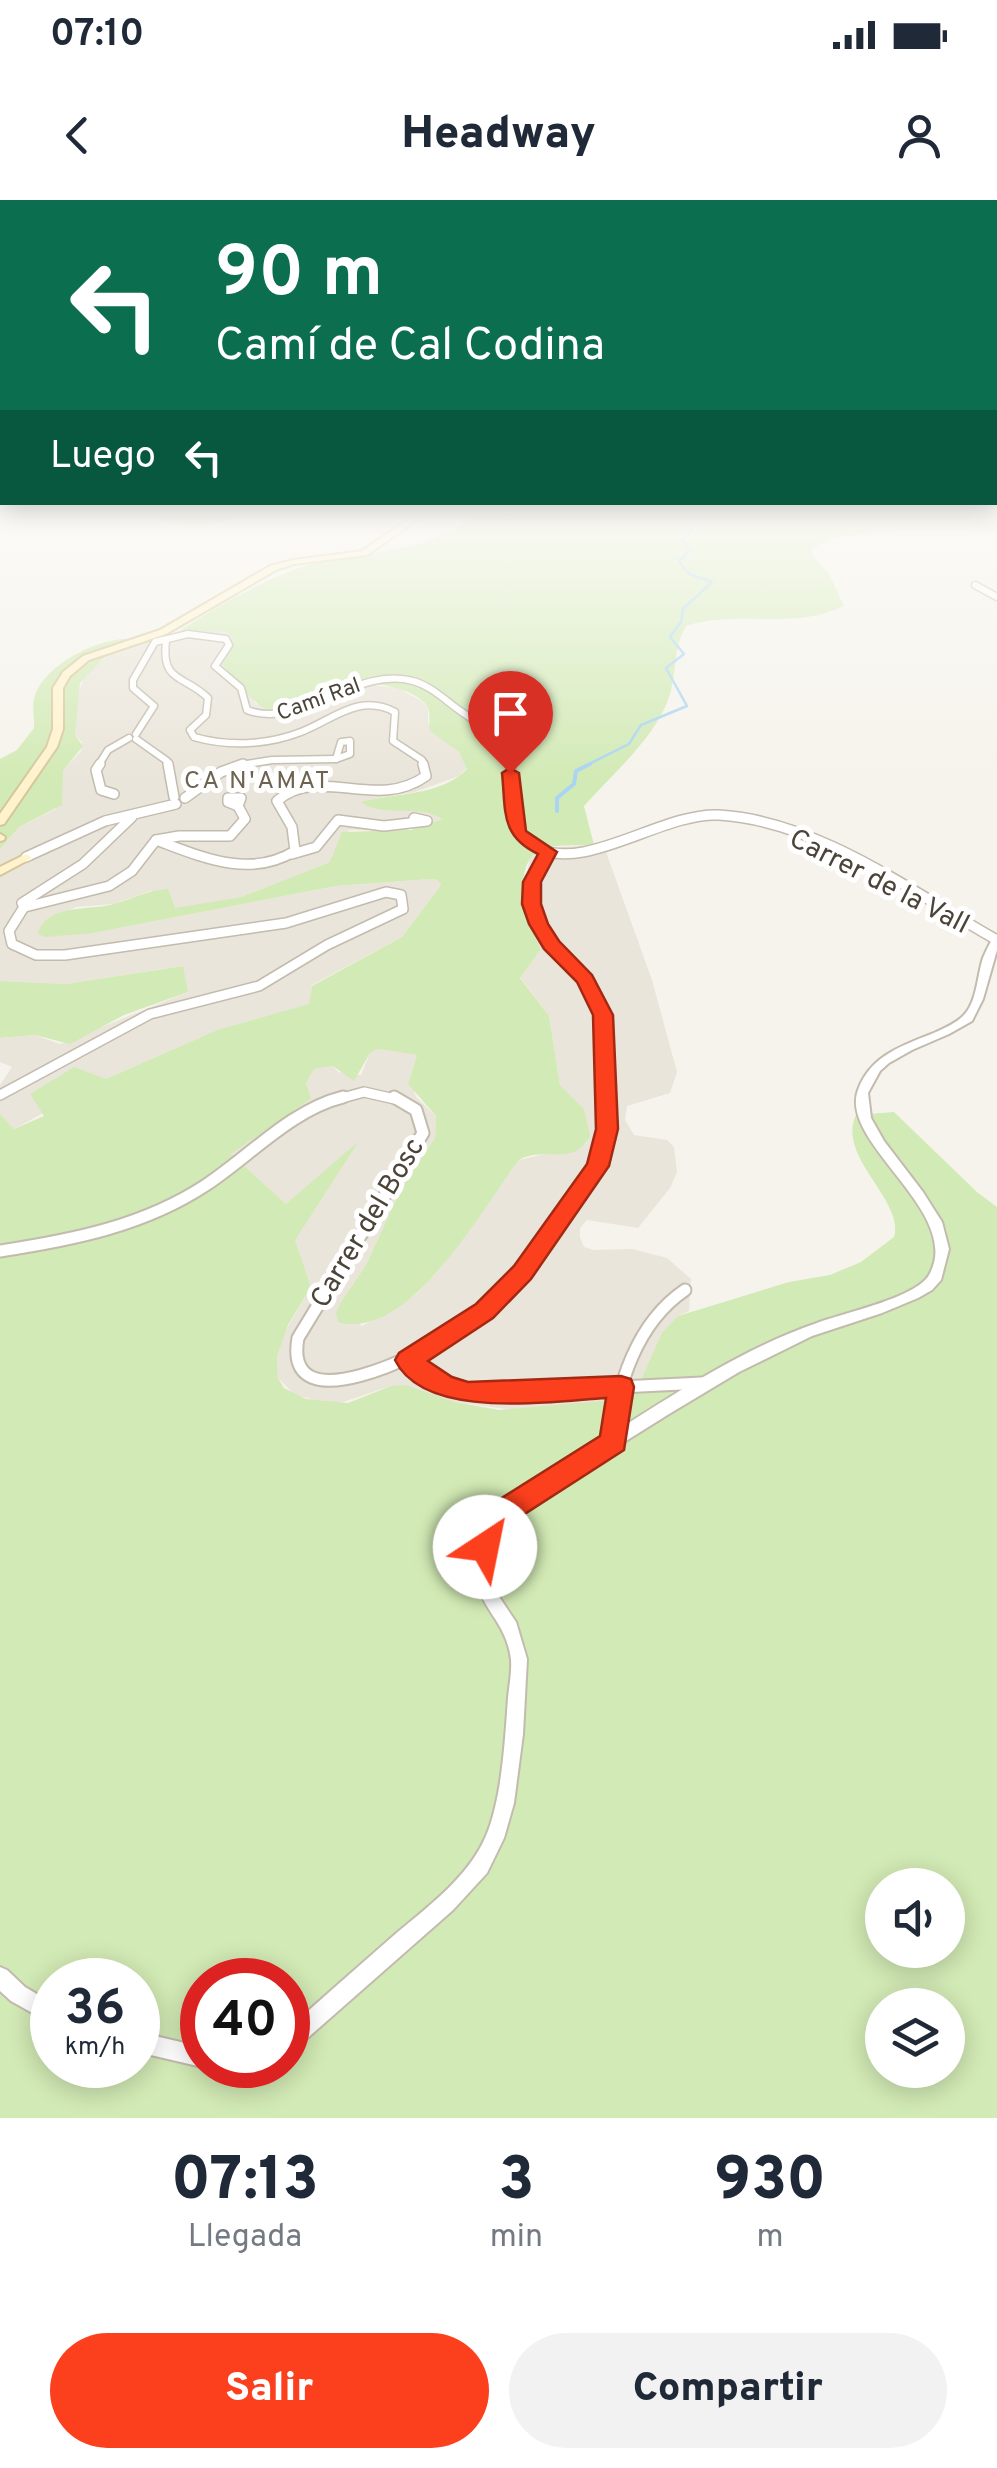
<!DOCTYPE html>
<html lang="es">
<head>
<meta charset="utf-8">
<style>
  body { margin:0; font-family:Overpass,sans-serif; background:#f2f2f3; color:#1f2937; height:100vh; display:flex; flex-direction:column; font-size:38px; white-space:nowrap }
  * { box-sizing:border-box; margin:0 }
  p { font-size:32px; color:#747a83 }
  .icon { flex:none; width:55px; height:55px; fill:none; stroke:currentColor; stroke-width:2; stroke-linecap:round; stroke-linejoin:round }
  .map { position:relative; height:1918px; overflow:hidden }
  .drawer { display:flex; flex-direction:column; background:#fff; flex:1 }
  .drawer>* { flex:none }
  .hud { position:absolute; left:0px; top:0px; width:998px; height:305px; box-shadow:0 5px 25px #0003; background:#0b6e4f; color:#fff; overflow:hidden }
  .fabs { position:absolute; left:865px; top:1668px; display:grid; gap:20px }
  .fabs a { display:grid; place-items:center; width:100px; height:100px; border-radius:50%; background:#fff; box-shadow:0 5px 25px #0003; font-size:50px }
  .speed { position:absolute; left:30px; top:1758px; display:flex; gap:20px; font-size:50px; font-weight:700; text-align:center }
  .speed>* { display:grid; place-content:center; width:130px; height:130px; border-radius:50%; background:#fff; box-shadow:0 5px 25px #0003; line-height:1 }
  .speed small { font-size:25px; font-weight:400 }
  .speed .limit { border:15px solid #d22; background:#fff; color:#111 }
  .pin { position:absolute; display:grid; place-items:center; width:85px; height:85px; color:#fff; margin:-102px -42px; border-radius:50% 50% 50% 0; rotate:-45deg; box-shadow:0 0 10px #0007 }
  .pin .icon { rotate:45deg }
  .me { position:absolute; width:110px; margin:-55px; rotate:34deg; stroke-linejoin:round; filter:drop-shadow(0 0 8px #0008) }
  .turn { display:flex; align-items:center; gap:35px; height:210px; padding:0 50px; font-size:45px }
  .turn .icon { width:130px; height:130px; stroke-width:2.5 }
  .turn b { display:block; font-size:70px; line-height:85px }
  .then { display:flex; align-items:center; height:95px; padding:0 50px; background:#0003; gap:20px; font-size:38px }
  .eta { display:flex; justify-content:space-evenly; align-items:center; height:170px; text-align:center }
  .eta b { font-size:60px; font-weight:800; line-height:70px }
  .action { display:flex; gap:20px; margin-top:auto; padding:20px 50px }
  .action a { flex:1; height:115px; border-radius:60px; background:#fc3f1d; color:#fff; font-size:40px; font-weight:800; line-height:115px; text-align:center }
  .action a+a { background:#f2f2f3; color:#1f2937 }
  .status { display:flex; justify-content:space-between; align-items:center; height:70px; padding:0 50px; background:#fff; direction:ltr }
  .status svg { height:28px; fill:currentColor }
  header { display:flex; justify-content:space-between; align-items:center; height:130px; padding:0 50px; background:#fff; font-size:45px; font-weight:800 }
  .map>svg:first-child { display:block }
  .residential { fill:#eae5da }
  .green { fill:#d2eab5; fill-rule:evenodd }
  .lines { fill:none; stroke-linecap:round; stroke-linejoin:round }
  .stream-far1 { stroke:#a9d4f2; stroke-width:2.5 }
  .stream { stroke:#a9d4f2; stroke-width:4 }
  .minor-far2-casing { stroke:#c2bbae; stroke-width:9 }
  .minor-far1-casing { stroke:#c2bbae; stroke-width:12 }
  .minor-casing { stroke:#c2bbae; stroke-width:15 }
  .tertiary-casing { stroke:#c2bbae; stroke-width:4 }
  .secondary-casing { stroke:#d6c79b; stroke-width:4 }
  .minor-far2 { stroke:#fff; stroke-width:6 }
  .minor-far1 { stroke:#fff; stroke-width:9 }
  .minor { stroke:#fff; stroke-width:11 }
  .tertiary { fill:#fff; fill-rule:evenodd }
  .secondary { fill:#fff3cd; fill-rule:evenodd }
  .route { fill:#fc3f1d; stroke:#a42913; stroke-width:2.5 }
  .labels { text-anchor:middle; stroke-width:10; stroke-linejoin:round; paint-order:stroke }
  .far-street-label { font-size:22px; fill:#4b4439; stroke:#fff }
  .far-neighbourhood-label { font-size:25px; letter-spacing:2.5px; fill:#6e6250; stroke:#fff }
  .street-label { font-size:28px; fill:#4b4439; stroke:#fff }
</style>
</head>
<body>
<div class="status"><b>07:10</b><svg viewBox="0 0 49 12"><path d="M0 12V9h3v3zM5 12V6h3v6zM10 12V3h3v9zM15 12V0h3v12zM26 1h20v11H26zM47 4h2v5h-2z"/></svg></div>
<header><svg class="icon" aria-label="back" viewBox="0 0 24 24"><path d="M15 5l-7 7 7 7"/></svg>Headway<svg class="icon" aria-label="person" viewBox="0 0 24 24"><circle cx="12" cy="8" r="4"/><path d="M4 21q1-7 8-7t8 7"/></svg></header>
<div class="map">
<svg width="997" height="1918" viewBox="0 0 997 1918">
  <rect width="100%" height="100%" fill="#f6f3ec"/>
  <g class="residential">
    <polygon points="209,429 227,432 233,439 222,465 244,485 256,504 280,508 346,482 397,488 422,501 428,508 428,523 463,556 467,568 459,576 415,592 369,600 439,615 442,619 403,631 349,630 330,662 241,697 175,709 171,699 150,691 114,704 76,707 43,723 93,733 336,686 430,679 438,680 441,685 402,737 312,785 310,804 217,830 106,879 14,929 0,914 0,885 12,867 0,862 0,838 35,835 60,844 188,792 182,766 66,784 0,781 0,649 19,627 56,609 63,571 81,551 82,542 75,535 77,497 85,475 110,454 181,430"/>
    <polygon points="594,645 606,652 652,780 677,872 670,893 627,906 625,920 634,935 667,940 674,947 677,972 670,988 638,1028 587,1020 580,1028 580,1037 584,1047 594,1050 632,1049 667,1058 691,1079 689,1111 678,1116 633,1198 514,1210 455,1202 391,1186 334,1205 295,1195 278,1178 277,1156 283,1135 311,1087 294,1040 356,945 286,1005 230,953 310,900 306,883 314,869 333,866 338,872 361,875 370,853 378,849 417,855 410,877 416,897 436,916 435,938 401,989 366,1065 341,1102 362,1126 415,1095 439,1070 519,960 586,944 589,937 584,909 560,885 549,816 520,777 541,749 526,724 523,692 530,658 542,648"/>
  </g>
  <g class="green">
    <path d="M143,313H247C217,330 174,329 143,313Z"/>
    <path d="M474,313H997V333C962,328 835,325 812,350L813,357L828,372L844,406C793,431 738,409 686,426C673,448 677,471 670,494C657,537 613,573 584,606L594,645C579,646 550,643 538,651C510,669 528,727 541,749L520,778L549,816L560,885L584,909L590,936C574,968 544,945 519,960C482,1008 410,1142 338,1122L336,1113L341,1102L366,1065L401,989L435,938L436,916L408,884L417,855L378,849L370,853L354,881L333,866L314,869L306,883L311,899L231,954L286,1004L359,941L295,1040L311,1087L288,1125L277,1156L278,1178L284,1188L306,1199L348,1203L391,1186L405,1185L455,1202L499,1210L633,1198L662,1133L678,1116L789,1082L830,1075L861,1062L894,1037C905,1000 836,957 856,915L894,912L977,992L997,1007V1918H0V914L14,929L44,916L30,894L74,867L106,879L217,830L309,804L312,786L402,737L441,685L438,680L430,679L336,686L93,733L45,737L38,734C46,703 91,711 114,704C132,699 148,690 168,689L175,708L241,697L330,662L342,632L411,630L442,619C420,603 383,619 361,602C394,593 442,596 467,569L459,552L430,531C428,524 431,515 428,508C419,487 360,479 340,483C317,488 291,514 266,509C255,506 233,475 222,465L233,439L227,432L181,430C217,406 258,383 299,368C355,347 430,359 474,313ZM882,1685H948V1750H882ZM52,1780H138V1865H52ZM202,1780H288V1865H202ZM882,1805H948V1870H882Z"/>
    <path d="M123,439L146,442L105,457L80,483L75,535L83,546L63,571L62,605L19,627L0,649V559L17,550L34,528C35,517 31,506 35,495C46,465 93,441 123,439Z"/>
    <polygon points="183,766 188,792 124,815 70,844 35,835 0,838 0,781 66,784"/>
  </g>
  <g class="lines">
    <g class="stream-far1">
      <polyline points="206,313 208,317"/>
      <polyline points="585,566 629,544 641,525 687,506 666,468 684,454 670,437 681,422 683,409 712,382 689,374 679,361 691,349 683,340 705,313"/>
    </g>
    <polyline class="stream" points="557,611 557,598 574,584 576,571 590,564"/>
    <g class="minor-far2-casing">
      <g id="minor-far2">
        <polyline points="975,385 997,397"/>
        <path d="M166,442C161,483 185,475 208,498L206,515L190,530L194,537C229,547 267,545 301,532C334,519 359,493 395,512L393,541L422,560L424,566"/>
        <path d="M136,534L154,506L133,488V480L155,442L188,434L226,439L229,445L215,466L241,488L247,510C301,531 355,465 413,481C431,486 445,500 459,510C482,526 503,538 511,566"/>
        <polyline points="136,539 167,561 168,566"/>
        <polygon points="350,541 350,554 336,559 341,542"/>
        <polyline points="98,566 108,550 129,538"/>
        <polyline points="234,566 272,560 336,559"/>
      </g>
    </g>
    <g class="minor-far1-casing">
      <g id="minor-far1">
        <polyline points="100,564 96,570 101,590 114,594"/>
        <polyline points="168,564 174,597"/>
        <path d="M510,564C516,592 506,632 535,647C585,674 662,612 719,615C819,621 913,693 997,740"/>
        <polyline points="185,598 221,572 243,564"/>
        <polygon points="228,598 241,598 238,606 228,602"/>
        <polyline points="156,640 179,636 230,636 245,619 238,606"/>
        <path d="M548,652C500,726 575,745 599,806C611,834 608,870 608,900"/>
        <polyline points="292,654 316,647 338,620 384,626 427,621 414,618"/>
        <polyline points="26,657 105,621 176,604"/>
        <path d="M25,707L109,686L132,671L156,640C202,657 249,679 295,651L292,627L277,601C319,564 376,612 426,576L423,564"/>
        <polyline points="0,895 150,814 259,786 327,745 403,709 401,695 386,692 286,723 65,755 36,755 12,744 9,731 24,707 22,703 83,664 132,617"/>
        <polyline points="335,900 364,892 399,900"/>
      </g>
    </g>
    <g class="minor-casing">
      <g id="minor">
        <path d="M394,897L416,910L423,933L298,1138C282,1227 428,1151 455,1132C505,1097 583,1007 602,950C608,933 608,915 608,897"/>
        <path d="M0,1051C72,1040 144,1026 206,985C250,956 291,910 343,897"/>
        <polyline points="408,1160 444,1186 478,1194 702,1183"/>
        <path d="M614,1241C615,1185 638,1122 685,1090"/>
      </g>
    </g>
    <g class="tertiary-casing">
      <g id="tertiary">
        <path d="M997,737V750L983,799L972,821L949,834L912,850L889,863L880,871L868,893L871,918L884,941L923,992L942,1022L949,1049L941,1080L932,1090L918,1098L882,1113L812,1136L739,1172L669,1214L530,1301L503,1327L491,1363L494,1389L516,1422L527,1459L523,1534L514,1603L504,1638L487,1673L453,1710L295,1849L288,1852V1829C322,1798 357,1768 392,1737C426,1708 468,1678 486,1636C502,1598 505,1540 508,1498C509,1486 512,1472 511,1460C506,1411 462,1404 481,1345C484,1336 486,1324 492,1317C514,1289 550,1272 580,1254C653,1208 735,1151 817,1123C843,1113 916,1098 929,1075C965,1013 838,943 858,890C871,854 905,845 936,832C945,828 956,823 963,816C977,803 977,776 983,758C986,751 989,744 993,738Z"/>
        <polygon points="0,1767 7,1770 25,1787 52,1803 52,1824 11,1801 0,1791"/>
        <polygon points="138,1832 202,1847 202,1865 207,1865 202,1867 138,1852"/>
      </g>
    </g>
    <g class="secondary-casing">
      <g id="secondary">
        <polygon points="418,313 427,313 367,355 294,364 276,370 166,434 89,460 70,476 63,488 63,529 57,547 4,624 0,625 0,614 47,547 53,529 53,488 63,472 83,456 160,430 270,366 293,360 362,351"/>
        <polygon points="0,634 5,637 4,640 0,641"/>
        <polygon points="26,654 31,657 30,659 0,675 0,667"/>
      </g>
    </g>
    <use href="#minor-far2" class="minor-far2"/>
    <use href="#minor-far1" class="minor-far1"/>
    <use href="#minor" class="minor"/>
    <use href="#tertiary" class="tertiary"/>
    <use href="#secondary" class="secondary"/>
  </g>
  <linearGradient id="sky" x2="0" y2="1"><stop stop-color="#8fc1ec"/><stop offset="0.54" stop-color="#fbfaf6"/><stop offset="1" stop-color="#fbfaf6" stop-opacity="0"/></linearGradient>
  <rect width="997" height="581" fill="url(#sky)"/>
  <path class="route" d="M510,568L519,573L526,631L557,652L541,682V704L548,724L559,741L592,775L613,815L618,929L609,966L531,1079L493,1118L428,1161L452,1177L468,1182L621,1176L631,1179L634,1187L624,1250L517,1319L495,1356L485,1360L475,1356L471,1347L497,1301L600,1236L606,1198C550,1201 425,1221 395,1160L399,1153L476,1104L514,1066L587,964L596,929L593,815L577,782L544,749L529,724L522,704L523,682L538,654C500,636 506,611 502,573Z"/>
  <g class="labels">
    <g class="far-street-label">
      <text transform="translate(318 498) rotate(-20)" y="8">Camí Ral</text>
    </g>
    <g class="far-neighbourhood-label">
      <text x="258" y="588">CA N'AMAT</text>
    </g>
    <g class="street-label">
      <text transform="translate(880 680) rotate(27)" y="10">Carrer de la Vall</text>
      <text transform="translate(366 1022) rotate(-59)" y="10">Carrer del Bosc</text>
    </g>
  </g>
</svg>
<div class="fabs">
<a><svg class="icon" aria-label="sound" viewBox="0 0 24 24"><path d="M4 9h4l5-4v14l-5-4H4zM17 9q2 3 0 6"/></svg></a>
<a><svg class="icon" aria-label="layers" viewBox="0 0 24 24"><path d="M12 4l9 5-9 5-9-5zM3 14l9 5 9-5"/></svg></a>
</div>
<div class="speed"><div>36<small>km/h</small></div><div class="limit">40</div></div>
<div class="pin" style="left:510px;top:573px;background:#d93025"><svg class="icon" aria-label="arrive" viewBox="0 0 24 24"><path d="M6 21V4h12l-3 4 3 4H6"/></svg></div>
<svg class="me" style="left:485px;top:1347px" viewBox="-20 -20 40 40"><circle r="19" fill="#fff"/><path d="M0-13L10 11 0 6-10 11z" fill="#fc3f1d"/></svg>
<div class="hud">
<div class="turn"><svg class="icon" aria-label="left" viewBox="0 0 24 24"><path d="M17 20v-9H6M10 6l-5 5 5 5"/></svg><div><b>90 m</b>Camí de Cal Codina</div></div>
<div class="then">Luego<svg class="icon" aria-label="left" viewBox="0 0 24 24"><path d="M17 20v-9H6M10 6l-5 5 5 5"/></svg></div>
</div>
</div>
<section class="drawer">
<div class="eta">
<div><b>07:13</b><p>Llegada</p></div>
<div><b>3</b><p>min</p></div>
<div><b>930</b><p>m</p></div>
</div>
<div class="action"><a>Salir</a><a>Compartir</a></div>
</section>
</body>
</html>
